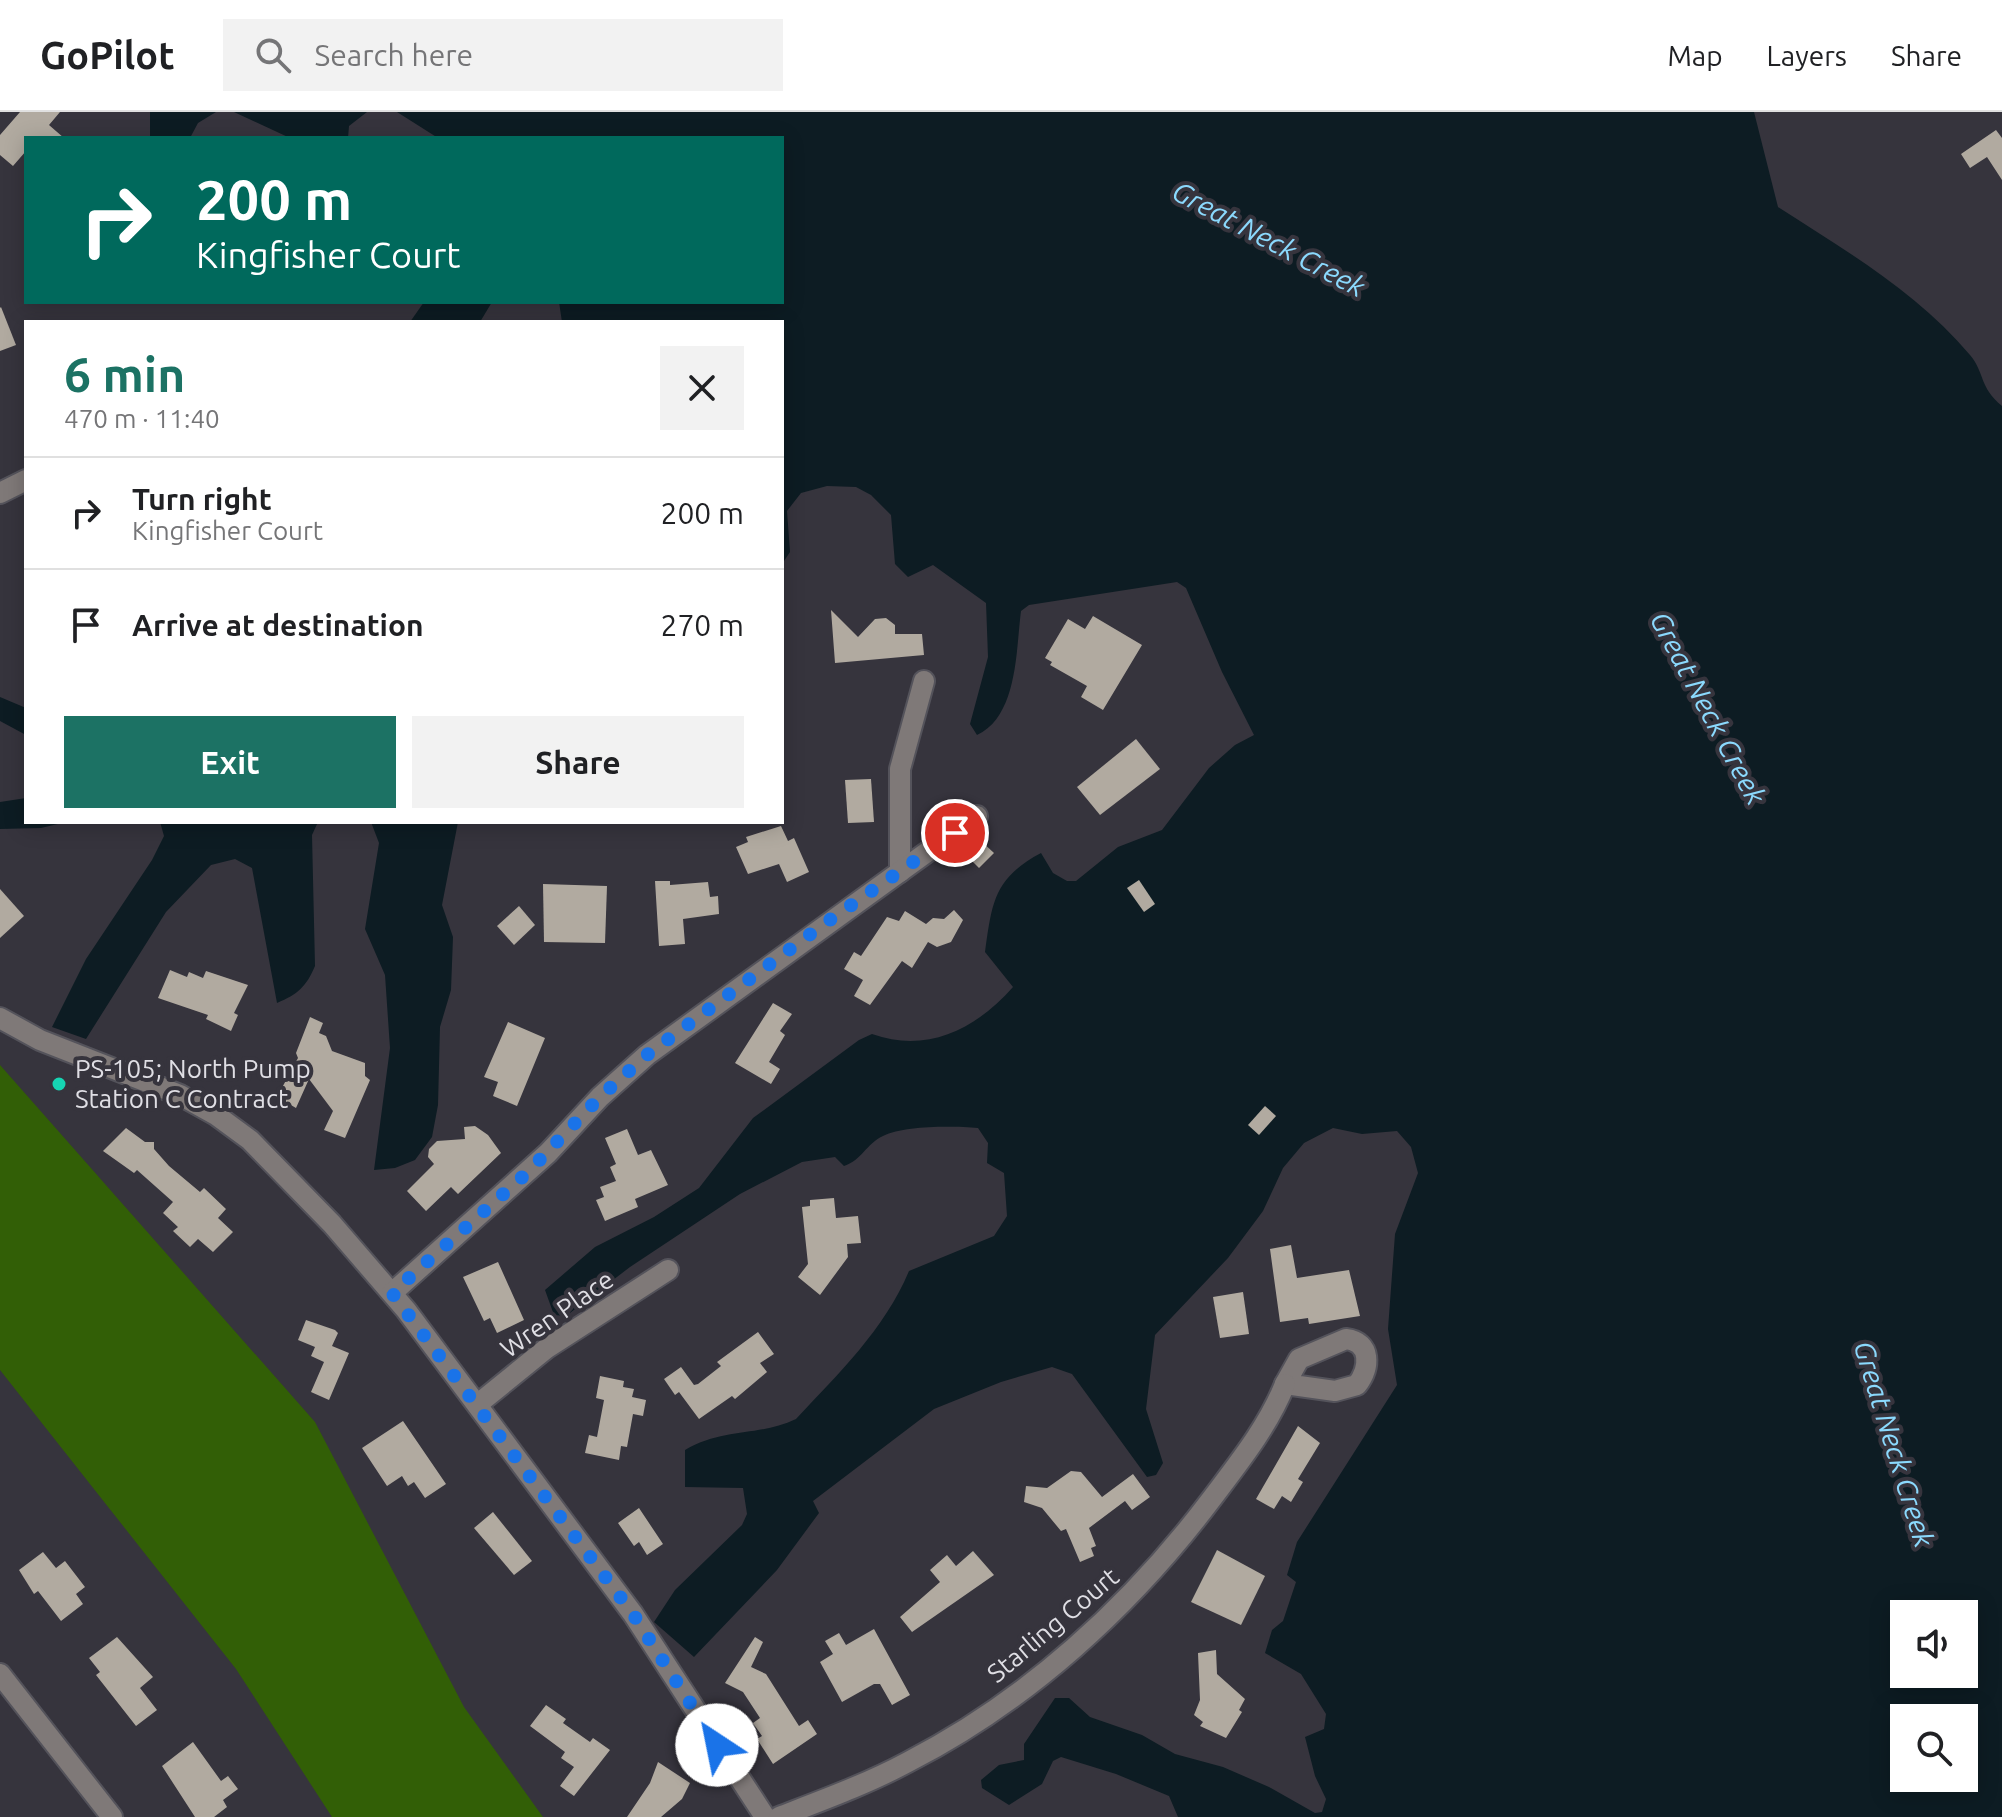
<!DOCTYPE html>
<html lang="en">
<head>
<meta charset="utf-8">
<style>
  body { margin:0; font-family:Ubuntu,sans-serif; background:#f2f2f2; color:#202124; height:100vh; display:flex; flex-direction:column; font-size:30px; white-space:nowrap }
  * { box-sizing:border-box; margin:0 }
  p { font-size:26px; color:#757577 }
  .icon { flex:none; width:44px; height:44px; fill:none; stroke:currentColor; stroke-width:2; stroke-linecap:round; stroke-linejoin:round }
  .map { position:relative; flex:1; overflow:hidden }
  .details { position:absolute; left:24px; top:208px; width:760px; height:504px; display:flex; flex-direction:column; background:#fff; border-radius:0px; box-shadow:0 4px 20px #0003 }
  .details>* { flex:none }
  .banner { position:absolute; left:24px; top:24px; width:760px; height:168px; border-radius:0px; box-shadow:0 4px 20px #0003; background:#00695c; color:#fff; overflow:hidden }
  .controls { position:absolute; left:1890px; top:1488px; display:grid; gap:16px }
  .controls a { display:grid; place-items:center; width:88px; height:88px; border-radius:0px; background:#fff; box-shadow:0 4px 20px #0003; font-size:40px }
  .pin { position:absolute; display:grid; place-items:center; width:68px; height:68px; color:#fff; margin:-34px; border:4px solid #fff; border-radius:50%; box-shadow:0 2px 8px #0007 }
  .me { position:absolute; width:88px; margin:-44px; rotate:326deg; stroke-linejoin:round; filter:drop-shadow(0 0 6px #0008) }
  .turn { display:flex; align-items:center; gap:28px; height:168px; padding:0 40px; font-size:36px }
  .turn .icon { width:104px; height:104px; stroke-width:2.5 }
  .turn b { display:block; font-size:56px; line-height:68px }
  .round { display:grid; place-items:center; flex:none; width:84px; height:84px; border-radius:0px; background:#f2f2f2 }
  .summary { display:flex; align-items:center; justify-content:space-between; height:136px; padding:0 40px }
  h1 { font-size:48px; font-weight:700; line-height:60px; color:#1c7264 }
  .cta { display:flex; gap:16px; margin-top:auto; padding:16px 40px }
  .cta a { flex:1; height:92px; border-radius:0px; background:#1c7264; color:#fff; font-size:32px; font-weight:700; line-height:92px; text-align:center }
  .cta a+a { background:#f2f2f2; color:#202124 }
  ul { padding:0; list-style:none }
  li { display:flex; align-items:center; gap:24px; height:112px; padding:0 40px; border-top:2px solid #e0e0e0 }
  li div { flex:1 }
  li b { display:block; font-size:30px }
  li em { font-style:normal }
  header { display:flex; align-items:center; gap:48px; box-sizing:border-box; height:112px; padding:0 40px; background:#fff; border-bottom:2px solid #e0e0e0 }
  header strong { font-size:38px }
  nav { display:flex; gap:44px; margin-inline-start:auto; font-size:28px }
  .search { width:560px; height:72px; background:#f2f2f2; display:flex; align-items:center; gap:20px; box-sizing:border-box; padding:0 28px; border-radius:0px; color:#757577; font-size:30px }
  .map>svg:first-child { display:block }
  .green { fill:#325f06 }
  .water { fill:#0d1c23; fill-rule:evenodd }
  .building { fill:#b1aaa0 }
  .lines { fill:none; stroke-linecap:round; stroke-linejoin:round }
  .minor-casing { stroke:#54535b; stroke-width:24 }
  .minor { stroke:#7f7978; stroke-width:20 }
  .route { stroke:#1a73e8; stroke-width:14; stroke-dasharray:0 25.2 }
  .poi-dot { fill:#16d5b3; stroke:#36343d; stroke-width:3 }
  .labels { text-anchor:middle; stroke-width:8; stroke-linejoin:round; paint-order:stroke }
  .poi-label { font-size:26px; fill:#dfdee4; stroke:#36343d; text-anchor:start }
  .street-label { font-size:26px; fill:#dfdee4; stroke:#36343d }
  .water-label { font-size:28px; font-style:italic; fill:#8bd9fd; stroke:#36343d }
</style>
</head>
<body>
<header>
<strong>GoPilot</strong>
<div class="search"><svg class="icon" aria-label="search" viewBox="0 0 24 24"><circle cx="10" cy="10" r="6"/><path d="M15 15l6 6"/></svg>Search here</div>
<nav><a>Map</a><a>Layers</a><a>Share</a></nav>
</header>
<div class="map">
<svg width="2002" height="1705" viewBox="0 0 2002 1705">
  <rect width="100%" height="100%" fill="#36343d"/>
  <polygon class="green" points="0,953 315,1310 464,1595 543,1705 332,1705 236,1557 0,1258"/>
  <g class="water">
    <polygon points="150,0 216,0 198,11 190,26 150,26"/>
    <polygon points="234,0 367,0 349,14 348,26 290,26"/>
    <path d="M397,0H1754L1778,95C1845,138 1918,181 1970,243C1985,261 1979,275 2002,294V1705H1178L1169,1684L1116,1662L1061,1645L1053,1649L1042,1672L1009,1693L982,1676L981,1668L999,1653L1024,1648V1632L1055,1586H1069L1090,1605L1142,1623L1175,1642L1223,1655L1269,1675L1315,1701L1322,1700L1326,1687L1315,1664L1305,1625L1324,1617L1326,1602L1301,1562L1265,1541L1272,1518L1283,1509L1296,1470L1287,1463L1297,1430L1397,1273L1388,1217L1395,1122L1418,1061L1411,1035L1397,1019L1362,1022L1333,1016L1304,1031L1283,1056L1263,1099L1228,1146L1155,1223L1146,1297L1163,1351L1156,1363L1147,1365L1072,1262L1052,1255L1001,1270L934,1297L813,1389L819,1401L777,1458L694,1545L654,1510L675,1478L742,1413L747,1402L743,1376L685,1375V1338C725,1315 758,1325 796,1307C839,1261 884,1218 909,1159L994,1124L1007,1104L1004,1061L987,1051L988,1031L978,1016C954,1014 905,1013 883,1024C866,1032 862,1048 844,1054L835,1045L802,1050L740,1082L630,1155L566,1204L554,1203L545,1178L595,1135L654,1105L699,1076L753,1006L859,928L872,922C927,942 976,917 1013,875L985,840C992,790 994,766 1041,741L1053,761L1067,769H1076L1118,735L1162,718L1209,656L1235,633L1254,623L1222,560L1186,476L1177,470L1029,493L1021,499C1016,537 1018,604 977,623L970,612L988,545L986,491L933,453L908,465L895,452L891,403L871,383L856,375L827,374L801,381L787,399L790,440L782,452V210H562L559,190H782V26H438ZM1904,1502H1964V1562H1904ZM1904,1606H1964V1666H1904Z"/>
    <polygon points="424,190 492,190 480,210 410,210"/>
    <polygon points="0,585 26,596 26,623 0,609"/>
    <polygon points="26,686 26,710 66,710 41,716 0,717 0,690"/>
    <path d="M160,710H318L312,723L315,854C306,875 298,882 277,891L252,756L235,747L211,753L166,800L86,927L52,915L86,847L152,748L164,724Z"/>
    <polygon points="371,710 458,710 442,793 453,825 451,878 440,915 438,993 432,1025 415,1048 395,1056 374,1058 390,936 385,863 365,817 379,731"/>
  </g>
  <g class="building">
    <polygon points="20,0 60,0 49,13 64,26 26,26 26,39 13,54 0,43 0,23"/>
    <polygon points="1996,18 2002,26 2002,68 1987,45 1970,56 1961,42"/>
    <polygon points="1,195 16,233 0,239 0,196"/>
    <polygon points="831,498 858,525 875,507 886,506 895,513 895,522 922,522 924,543 835,551"/>
    <polygon points="1093,504 1142,533 1103,598 1081,585 1087,574 1050,553 1052,550 1045,546 1068,507 1085,517"/>
    <polygon points="1136,627 1160,657 1100,703 1077,675"/>
    <polygon points="871,667 874,710 848,711 845,668"/>
    <polygon points="781,714 788,729 794,726 809,760 787,770 779,752 748,762 736,735 748,730 746,725"/>
    <polygon points="981,729 994,741 979,756 966,743"/>
    <polygon points="1139,768 1155,792 1144,800 1127,776"/>
    <polygon points="655,769 670,769 670,773 708,770 710,785 718,784 719,802 683,807 685,832 659,834"/>
    <polygon points="543,772 607,774 605,831 544,830"/>
    <polygon points="0,777 24,804 0,826"/>
    <polygon points="519,794 535,813 514,833 497,814"/>
    <polygon points="954,798 963,808 951,830 937,835 928,830 912,856 902,849 870,893 854,884 863,868 844,857 854,840 861,844 887,805 899,809 905,799 926,812 933,806 944,807"/>
    <polygon points="170,858 187,865 189,860 203,866 206,859 248,873 234,901 238,903 231,919 206,907 208,903 158,886"/>
    <polygon points="773,891 792,902 780,919 785,923 769,950 780,957 771,972 735,951"/>
    <polygon points="310,905 323,911 319,921 326,924 332,939 365,951 365,964 370,968 345,1026 324,1018 333,999 309,967 296,996 277,985 298,946 296,941"/>
    <polygon points="508,910 545,926 517,994 493,984 498,970 484,965"/>
    <polygon points="1265,994 1276,1004 1259,1023 1248,1013"/>
    <polygon points="475,1014 488,1023 501,1041 458,1082 451,1075 426,1099 407,1079 434,1052 428,1045 429,1037 437,1029 465,1027 464,1015"/>
    <polygon points="126,1016 145,1030 154,1030 154,1037 169,1054 200,1080 204,1076 226,1097 218,1106 233,1120 213,1140 198,1127 190,1135 173,1119 178,1115 163,1101 173,1090 137,1058 134,1061 103,1039"/>
    <polygon points="627,1017 638,1043 651,1038 668,1073 635,1087 638,1095 605,1109 596,1088 604,1085 600,1075 616,1069 610,1055 616,1052 605,1026"/>
    <polygon points="834,1086 836,1106 858,1104 861,1131 847,1132 848,1145 820,1183 798,1165 808,1152 802,1095 810,1094 810,1088"/>
    <polygon points="1291,1133 1297,1166 1349,1158 1360,1204 1309,1212 1308,1206 1280,1210 1270,1137"/>
    <polygon points="498,1150 524,1208 497,1221 490,1206 484,1209 463,1165"/>
    <polygon points="1243,1180 1249,1222 1220,1226 1213,1185"/>
    <polygon points="306,1208 335,1218 338,1221 332,1234 349,1241 329,1288 311,1280 324,1250 311,1244 315,1235 298,1228"/>
    <polygon points="758,1220 774,1242 760,1251 767,1260 735,1287 732,1284 699,1307 679,1280 675,1283 664,1267 681,1255 694,1273 698,1272 721,1254 717,1250"/>
    <polygon points="600,1264 624,1269 623,1275 634,1277 632,1285 646,1288 643,1304 633,1302 627,1335 621,1334 619,1348 585,1341 589,1323 597,1325 604,1288 596,1286"/>
    <polygon points="403,1309 446,1372 425,1386 414,1370 408,1374 402,1364 387,1374 362,1336"/>
    <polygon points="1298,1314 1320,1331 1298,1367 1303,1370 1291,1390 1282,1384 1274,1397 1256,1387"/>
    <polygon points="1071,1359 1081,1360 1102,1385 1133,1362 1150,1385 1132,1398 1125,1389 1089,1416 1096,1434 1091,1436 1094,1444 1080,1450 1066,1417 1061,1419 1042,1396 1024,1390 1026,1374 1047,1376"/>
    <polygon points="639,1396 663,1432 647,1443 639,1430 634,1434 618,1411"/>
    <polygon points="493,1400 532,1449 514,1463 474,1416"/>
    <polygon points="1217,1438 1265,1464 1241,1513 1191,1490"/>
    <polygon points="973,1439 994,1463 912,1520 900,1505 940,1470 930,1458 947,1443 956,1454"/>
    <polygon points="43,1440 56,1456 65,1449 85,1475 76,1482 83,1492 61,1509 38,1479 34,1482 19,1458"/>
    <polygon points="874,1517 910,1583 892,1593 880,1572 874,1572 842,1590 820,1550 833,1542 825,1529 839,1521 846,1533"/>
    <polygon points="117,1525 153,1565 140,1576 157,1598 136,1614 96,1563 100,1560 89,1546"/>
    <polygon points="755,1525 763,1530 751,1555 766,1562 799,1614 808,1608 817,1622 773,1652 757,1627 762,1624 753,1611 760,1606 743,1580 725,1571"/>
    <polygon points="1216,1538 1217,1562 1245,1587 1239,1598 1242,1600 1226,1626 1200,1614 1203,1610 1194,1603 1200,1588 1198,1541"/>
    <polygon points="546,1593 566,1607 563,1611 590,1630 593,1626 610,1638 574,1684 560,1674 574,1655 561,1646 565,1640 530,1614"/>
    <polygon points="193,1630 221,1669 228,1664 238,1677 223,1688 227,1695 214,1705 195,1705 162,1654"/>
    <polygon points="658,1650 690,1671 682,1687 661,1705 627,1705 650,1671"/>
  </g>
  <g class="lines">
    <g class="minor-casing">
      <g id="minor">
        <polyline points="0,381 26,368"/>
        <polyline points="900,760 900,657 924,569"/>
        <polyline points="0,906 40,928 180,983 216,1003 250,1028 332,1112 406,1198 633,1502 765,1705"/>
        <polyline points="392,1181 548,1041 600,985 647,943 977,704"/>
        <path d="M1346,1227C1372,1230 1370,1256 1357,1273L1335,1279L1285,1272L1299,1247Z"/>
        <polyline points="478,1292 547,1236 668,1158"/>
        <polyline points="0,1562 112,1705"/>
        <path d="M779,1705C823,1688 867,1672 908,1650C1027,1589 1130,1495 1210,1389C1237,1353 1268,1315 1285,1272"/>
      </g>
    </g>
    <use href="#minor" class="minor"/>
  </g>
  <g class="lines">
    <polyline class="route" points="717,1633 633,1502 392,1181 528,1060 600,985 647,943 824,812 955,721"/>
  </g>
  <circle class="poi-dot" cx="59" cy="972" r="8"/>
  <g class="labels">
    <g class="poi-label">
      <text x="75" y="966">PS-105; North Pump<tspan x="75" dy="30">Station C Contract</tspan></text>
    </g>
    <g class="street-label">
      <text transform="translate(557 1202) rotate(-35)" y="9">Wren Place</text>
      <text transform="translate(1053 1513) rotate(-40)" y="9">Starling Court</text>
    </g>
    <g class="water-label">
      <text transform="translate(1269 127) rotate(28)" y="10">Great Neck Creek</text>
      <text transform="translate(1708 596) rotate(62)" y="10">Great Neck Creek</text>
      <text transform="translate(1894 1332) rotate(73)" y="10">Great Neck Creek</text>
    </g>
  </g>
</svg>
<div class="controls">
<a><svg class="icon" aria-label="sound" viewBox="0 0 24 24"><path d="M4 9h4l5-4v14l-5-4H4zM17 9q2 3 0 6"/></svg></a>
<a><svg class="icon" aria-label="search" viewBox="0 0 24 24"><circle cx="10" cy="10" r="6"/><path d="M15 15l6 6"/></svg></a>
</div>
<div class="pin" style="left:955px;top:721px;background:#d93025"><svg class="icon" aria-label="arrive" viewBox="0 0 24 24"><path d="M6 21V4h12l-3 4 3 4H6"/></svg></div>
<svg class="me" style="left:717px;top:1633px" viewBox="-20 -20 40 40"><circle r="19" fill="#fff"/><path d="M0-13L10 11 0 6-10 11z" fill="#1a73e8"/></svg>
<div class="banner">
<div class="turn"><svg class="icon" aria-label="right" viewBox="0 0 24 24"><path d="M7 20v-9h11M14 6l5 5-5 5"/></svg><div><b>200 m</b>Kingfisher Court</div></div>
</div>
<section class="details">
<div class="summary"><div><h1>6 min</h1><p>470 m · 11:40</p></div><a class="round"><svg class="icon" aria-label="close" viewBox="0 0 24 24"><path d="M6 6l12 12M18 6L6 18"/></svg></a></div>
<ul>
<li><svg class="icon" aria-label="right" viewBox="0 0 24 24"><path d="M7 20v-9h11M14 6l5 5-5 5"/></svg><div><b>Turn right</b><p>Kingfisher Court</p></div><em>200 m</em></li>
<li><svg class="icon" aria-label="arrive" viewBox="0 0 24 24"><path d="M6 21V4h12l-3 4 3 4H6"/></svg><div><b>Arrive at destination</b></div><em>270 m</em></li>
</ul>
<div class="cta"><a>Exit</a><a>Share</a></div>
</section>
</div>
</body>
</html>
